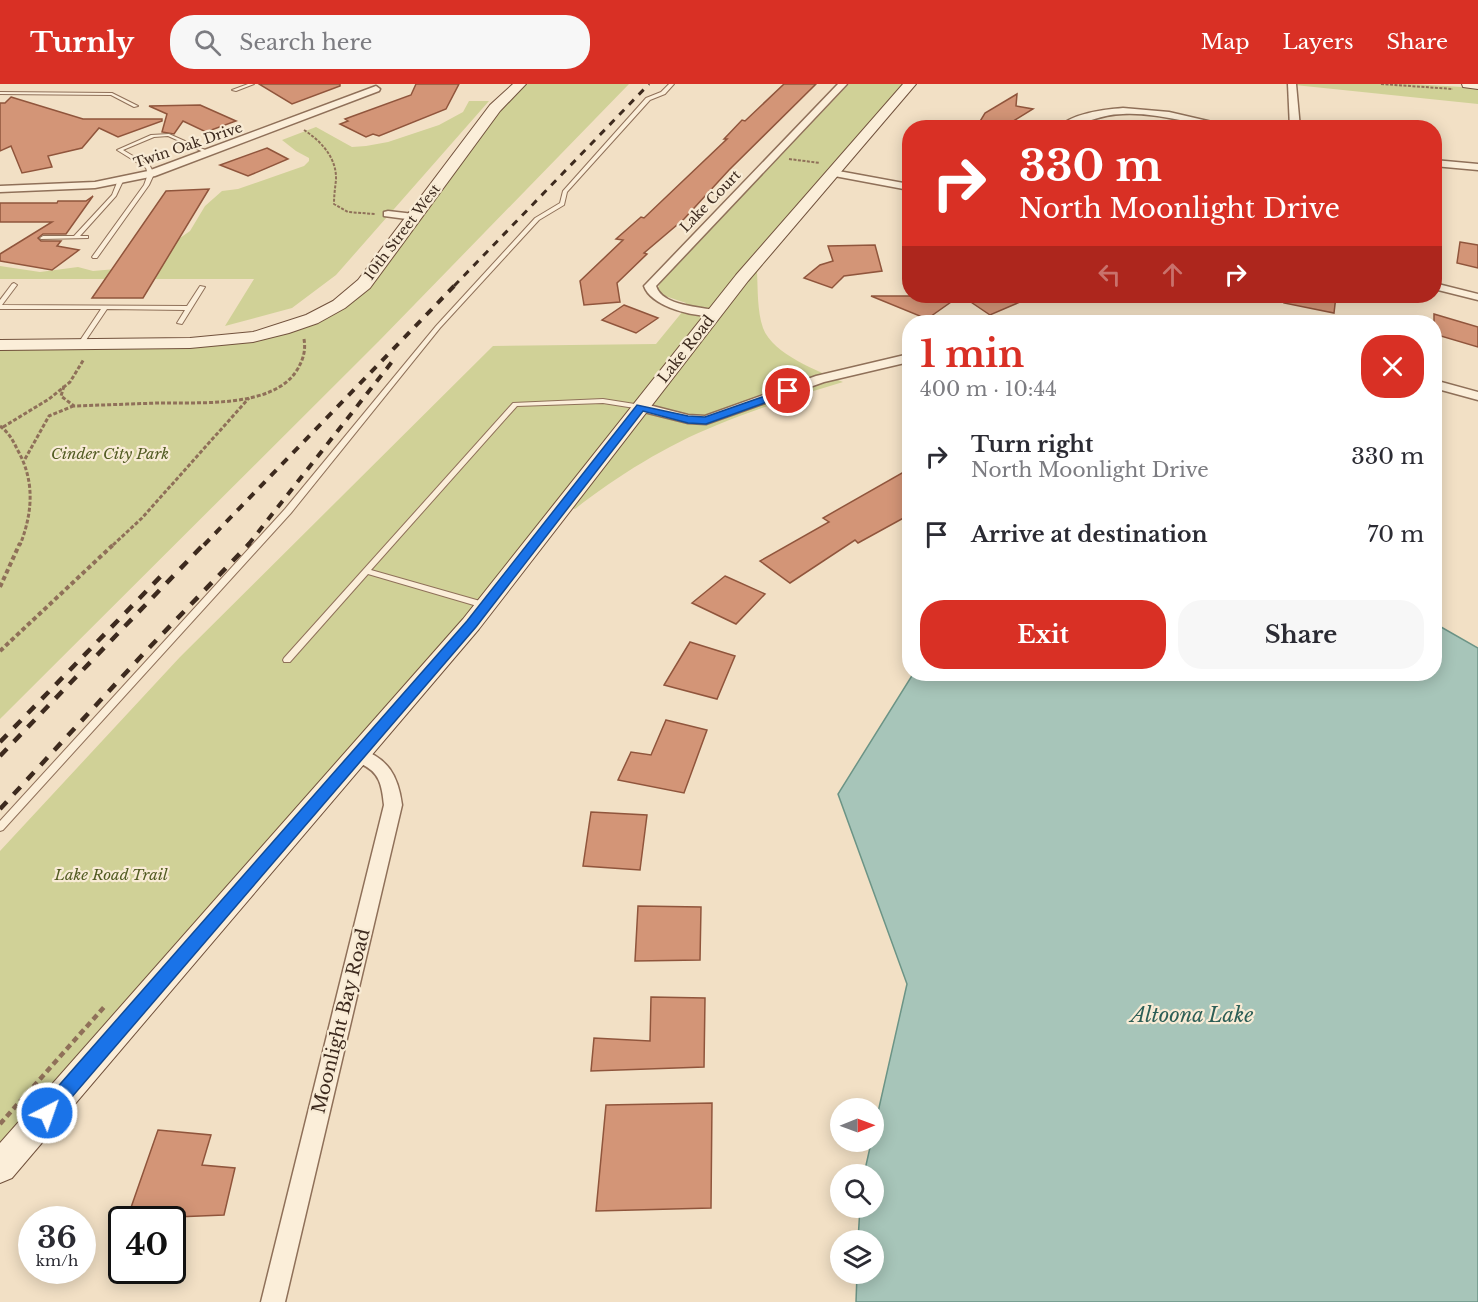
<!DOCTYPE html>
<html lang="en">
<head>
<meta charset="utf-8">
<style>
  body { margin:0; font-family:"Libre Baskerville",serif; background:#f7f7f7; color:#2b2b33; height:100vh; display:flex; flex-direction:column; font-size:22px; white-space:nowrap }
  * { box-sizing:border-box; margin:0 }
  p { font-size:20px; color:#7c7c81 }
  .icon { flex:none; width:33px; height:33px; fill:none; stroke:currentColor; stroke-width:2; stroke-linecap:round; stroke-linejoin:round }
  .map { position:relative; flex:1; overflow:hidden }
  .sheet { position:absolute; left:902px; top:231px; width:540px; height:366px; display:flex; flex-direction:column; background:#fff; border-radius:24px; box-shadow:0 3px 15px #0003 }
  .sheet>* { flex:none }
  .hud { position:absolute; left:902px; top:36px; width:540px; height:183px; border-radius:24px; box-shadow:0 3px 15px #0003; background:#d93025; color:#fff; overflow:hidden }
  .needle { width:39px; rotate:89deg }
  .buttons { position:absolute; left:830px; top:1014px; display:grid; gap:12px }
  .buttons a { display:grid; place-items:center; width:54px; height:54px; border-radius:50%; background:#fff; box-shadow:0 3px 15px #0003; font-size:30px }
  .speed { position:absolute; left:18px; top:1122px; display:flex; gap:12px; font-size:30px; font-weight:700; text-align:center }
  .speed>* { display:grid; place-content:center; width:78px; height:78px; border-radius:50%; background:#fff; box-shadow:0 3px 15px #0003; line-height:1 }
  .speed small { font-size:15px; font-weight:400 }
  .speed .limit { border:3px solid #111; border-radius:9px; background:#fff; color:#111 }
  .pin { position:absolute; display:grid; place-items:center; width:51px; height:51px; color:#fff; margin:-26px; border:3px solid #fff; border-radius:50%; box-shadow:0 2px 6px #0007 }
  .me { position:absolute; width:66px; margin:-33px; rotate:41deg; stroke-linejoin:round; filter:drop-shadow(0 0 4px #0008) }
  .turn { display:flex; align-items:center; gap:21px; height:126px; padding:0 18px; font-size:27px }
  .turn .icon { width:78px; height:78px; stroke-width:2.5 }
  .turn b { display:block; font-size:42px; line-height:51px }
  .lanes { display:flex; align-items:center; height:57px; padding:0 18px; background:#0003; justify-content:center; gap:30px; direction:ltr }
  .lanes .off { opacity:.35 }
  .round { display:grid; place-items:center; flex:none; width:63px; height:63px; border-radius:24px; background:#f7f7f7 }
  .summary { display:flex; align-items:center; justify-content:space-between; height:102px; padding:0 18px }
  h1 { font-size:36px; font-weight:700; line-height:45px; color:#d93025 }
  .button { display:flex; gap:12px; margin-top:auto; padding:12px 18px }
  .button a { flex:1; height:69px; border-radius:24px; background:#d93025; color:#fff; font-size:24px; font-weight:700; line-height:69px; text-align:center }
  .button a+a { background:#f7f7f7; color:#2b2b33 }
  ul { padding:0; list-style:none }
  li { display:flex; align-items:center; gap:18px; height:78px; padding:0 18px }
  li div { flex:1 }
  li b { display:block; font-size:22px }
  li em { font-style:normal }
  header { display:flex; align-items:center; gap:36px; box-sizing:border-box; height:84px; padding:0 30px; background:#d93025; color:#fff }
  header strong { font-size:28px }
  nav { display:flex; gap:33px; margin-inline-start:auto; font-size:21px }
  .search { width:420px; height:54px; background:#f7f7f7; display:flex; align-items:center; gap:15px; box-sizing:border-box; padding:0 21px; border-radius:24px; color:#7c7c81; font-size:22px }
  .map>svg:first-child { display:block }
  .green { fill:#d0d197 }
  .water { fill:#a7c5b9; stroke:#6c9486; stroke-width:1.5 }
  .building { fill:#d39577; stroke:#90553c; stroke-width:1.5 }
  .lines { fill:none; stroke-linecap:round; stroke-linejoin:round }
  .lane-casing { stroke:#8f7059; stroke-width:2 }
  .street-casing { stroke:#8f7059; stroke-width:3 }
  .secondary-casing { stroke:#71513c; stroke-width:2 }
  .path-far3 { stroke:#8f7059; stroke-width:2; stroke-dasharray:3 1.5; stroke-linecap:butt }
  .path-far2 { stroke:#8f7059; stroke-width:3; stroke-dasharray:4 2; stroke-linecap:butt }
  .path-far1 { stroke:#8f7059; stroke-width:4; stroke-dasharray:4.5 3; stroke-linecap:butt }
  .path { stroke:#8f7059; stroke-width:4.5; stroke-dasharray:6 4; stroke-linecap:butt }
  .lane { fill:#fbeed9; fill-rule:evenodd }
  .street { fill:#fbeed9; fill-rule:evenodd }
  .secondary { fill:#fbeed9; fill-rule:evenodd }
  .rail-far2 { stroke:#3d2a1e; stroke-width:3; stroke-dasharray:7 7; stroke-linecap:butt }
  .rail-far1 { stroke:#3d2a1e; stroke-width:4; stroke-dasharray:8 8; stroke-linecap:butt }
  .rail { stroke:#3d2a1e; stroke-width:4.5; stroke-dasharray:10 10; stroke-linecap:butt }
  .route { fill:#1a73e8; stroke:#114b97; stroke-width:1.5 }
  .labels { text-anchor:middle; stroke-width:4.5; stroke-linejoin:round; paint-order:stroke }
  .far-street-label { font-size:14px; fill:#3d2a1e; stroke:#f8ebd5 }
  .street-label { font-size:15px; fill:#3d2a1e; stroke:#f8ebd5 }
  .park-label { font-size:15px; font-style:italic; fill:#535c23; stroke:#f8ebd5 }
  .near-street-label { font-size:18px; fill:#3d2a1e; stroke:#f8ebd5 }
  .near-water-label { font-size:20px; font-style:italic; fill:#2c5e56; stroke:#f8ebd5 }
</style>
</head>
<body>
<header>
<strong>Turnly</strong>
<div class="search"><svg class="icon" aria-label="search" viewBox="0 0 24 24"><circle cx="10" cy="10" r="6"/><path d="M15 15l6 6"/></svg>Search here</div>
<nav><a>Map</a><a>Layers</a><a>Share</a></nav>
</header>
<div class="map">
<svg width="1478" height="1218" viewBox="0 0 1478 1218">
  <rect width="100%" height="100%" fill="#f2e0c5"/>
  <g class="green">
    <polygon points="520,0 629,0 379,257 0,635 0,261 198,260 260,251 348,213"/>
    <path d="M849,0H912L757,188C758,206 757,226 763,244C773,271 819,287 843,298C800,311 758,324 717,341C667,361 617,392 575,425L557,421L463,537L0,1067V767L180,573L493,262L656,260L683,227L686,219L662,211L658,204L661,196Z"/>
    <polygon points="1285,0 1413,0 1478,4 1478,20"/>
    <polygon points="469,17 489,17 336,191 292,224 225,242 254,195 0,195 0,182 40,188 78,183 93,187 150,182 170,161 190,147 205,122 222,107 238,105 304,82 309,77 309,74 296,67 282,56 316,43 352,63 366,62 388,58 439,41 463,28"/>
  </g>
  <polygon class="water" points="1434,539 1478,564 1478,1218 856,1218 857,1190 873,1190 873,1156 858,1156 860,1124 873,1124 873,1090 864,1090 907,900 838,710 913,590 1434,590"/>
  <g class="building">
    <polygon points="259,0 340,0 340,2 292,20"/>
    <polygon points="416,0 459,0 446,25 379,52 373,50 366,53 340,40 348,37 345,35 411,11"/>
    <polygon points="784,0 816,0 729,86 684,135 644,169 647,170 617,199 620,218 584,221 580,197 623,156 616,155 641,133 644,134 727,55 724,55 742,36 745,37"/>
    <polygon points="1017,10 1016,22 1033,25 1002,44 976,44 985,29"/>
    <polygon points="11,13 83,35 162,35 162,37 118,53 99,44 82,64 48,72 52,83 22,89 11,62 0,67 0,19 5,19"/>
    <polygon points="200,21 236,37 206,48 183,37 174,50 162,48 167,30 149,22"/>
    <polygon points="267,64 288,75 248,92 220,81"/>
    <polygon points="209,105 143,214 92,214 166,107"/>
    <polygon points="93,112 66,150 43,150 38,154 41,157 61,157 57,162 79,166 52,186 0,177 0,170 52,138 0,138 0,119 57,119 58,117 86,117"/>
    <polygon points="1460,158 1478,161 1478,184 1457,179"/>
    <polygon points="875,161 882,187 844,192 832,204 804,194 820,181 833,177 828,162"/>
    <polygon points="871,212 932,212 951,218 927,235"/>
    <polygon points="962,212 1034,212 990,231"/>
    <polygon points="1285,212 1336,212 1334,229 1284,219"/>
    <polygon points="624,221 658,234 636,249 602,236"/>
    <polygon points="1434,230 1478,243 1478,263 1434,250"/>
    <polygon points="909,385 909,431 858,459 855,456 790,499 760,477 829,438 823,434"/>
    <polygon points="725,492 765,510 736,540 692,519"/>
    <polygon points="690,558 735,572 717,615 664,601"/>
    <polygon points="666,636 707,646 684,709 618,696 631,668 651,671"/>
    <polygon points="591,728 647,731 640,786 583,782"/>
    <polygon points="638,822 701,823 700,876 635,877"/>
    <polygon points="651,913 705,914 704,983 591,987 594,954 650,957"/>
    <polygon points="712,1019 711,1124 596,1127 606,1021"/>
    <polygon points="158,1046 211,1051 202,1081 235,1084 224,1131 127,1135"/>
  </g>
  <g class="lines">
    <g class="lane-casing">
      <g id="lane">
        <polygon points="248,0 254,0 236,7 232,6"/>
        <polygon points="669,0 674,0 665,10 650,16 567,108 564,121 539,136 440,244 291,429 3,746 0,747 0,737 285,425 436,242 535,134 560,119 563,107 646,14 661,8"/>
        <polygon points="0,8 112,9 138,22 134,23 111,11 0,10"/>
        <polygon points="169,50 212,69 208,70 168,52 154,53 123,66 150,82 154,90 149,101 97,174 93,174 92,173 144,101 148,90 146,84 117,66 151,51"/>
        <polygon points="118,96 123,97 116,112 80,152 88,152 88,154 41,155 40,154 43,152 74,152 112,111"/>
        <polygon points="14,199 17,201 2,221 187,222 200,202 205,203 182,240 177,239 185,226 107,225 82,262 80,263 77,261 101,225 0,225 0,216 12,200"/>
        <polygon points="603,315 641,321 644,323 641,325 603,319 517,322 371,486 487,519 488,521 487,523 484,524 368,490 290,578 284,578 283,576 284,574 513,319"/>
      </g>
    </g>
    <g class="street-casing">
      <g id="street">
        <path d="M838,0H847L656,202C663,223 700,222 718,227V231C698,235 651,223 644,202L646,200Z"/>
        <polygon points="1288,0 1296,0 1300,44 1290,44"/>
        <polygon points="376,2 380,5 379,7 155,92 95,104 0,108 0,102 95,98 148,87"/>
        <path d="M1123,24L1169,28L1238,44C1200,44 1162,28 1123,30C1098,30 1077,44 1056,44C1075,29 1100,26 1123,24Z"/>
        <polygon points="1434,76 1478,80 1478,86 1434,82"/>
        <polygon points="833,86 909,100 909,106 829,91 828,89"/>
        <polygon points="388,127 414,130 419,133 414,136 384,132 384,128"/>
        <polygon points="1434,199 1478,210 1478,216 1434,205"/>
        <polygon points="909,270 909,278 824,298 706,340 688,339 636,326 635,323 641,319 688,331 705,332 816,292"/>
        <polygon points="1434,296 1478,308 1478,316 1434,304"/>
        <path d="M358,664C388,674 398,691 402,721L285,1218H261L384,721C382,702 380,688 361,680C355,677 353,677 349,671L352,666Z"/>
      </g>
    </g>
    <g class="secondary-casing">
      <g id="secondary">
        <polygon points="513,0 526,0 500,27 370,204 345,224 318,239 289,249 253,258 190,264 0,266 0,256 190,254 253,248 306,231 333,217 358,196 490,21"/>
        <polygon points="903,0 916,0 748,197 479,545 12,1094 0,1099 0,1059 463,535 736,191"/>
        <polygon points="1462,0 1478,0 1478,5 1463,3"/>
      </g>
    </g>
    <g class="path-far3">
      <polyline points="1381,0 1453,5"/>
      <path d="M304,46C321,57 337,74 336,96C335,104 334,112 334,120L348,128L375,130"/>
      <polyline points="789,75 820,79"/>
    </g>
    <g class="path-far2">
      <path d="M64,302L61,312L74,322C102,321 130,320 158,319C197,318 273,325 297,286C303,276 306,267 304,255"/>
      <path d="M0,342C8,348 13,356 17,365C35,396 33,428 20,461"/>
      <polyline points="3,343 49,315 70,298 84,275"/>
      <polyline points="25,375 49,332 73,322"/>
      <polyline points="113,461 142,434 249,314"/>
    </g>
    <g class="path-far1">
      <polyline points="0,503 20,459"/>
      <polyline points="0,567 115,459"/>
    </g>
    <polyline class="path" points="0,1040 105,922"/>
    <use href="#lane" class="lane"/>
    <use href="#street" class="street"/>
    <use href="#secondary" class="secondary"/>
    <polyline class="rail-far2" points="454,202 649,0"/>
    <g class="rail-far1">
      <polyline points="204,461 455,201"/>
      <polyline points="248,461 395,274"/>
    </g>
    <g class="rail">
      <polyline points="0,658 163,490"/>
      <polyline points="0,672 205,459"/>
      <polyline points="0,725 146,567 250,459"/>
    </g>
  </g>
  <polygon class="route" points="788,304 792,305 792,309 706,340 688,339 643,327 476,543 53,1035 47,1038 40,1035 38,1029 40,1023 467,537 637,321 688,332 705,333"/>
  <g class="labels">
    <g class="far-street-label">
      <text transform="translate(188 61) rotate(-19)" y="5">Twin Oak Drive</text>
      <text transform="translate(710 117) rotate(-46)" y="5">Lake Court</text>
      <text transform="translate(402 148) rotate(-53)" y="5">10th Street West</text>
    </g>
    <g class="street-label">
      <text transform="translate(686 265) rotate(-52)" y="5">Lake Road</text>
    </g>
    <g class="park-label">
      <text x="110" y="375">Cinder City Park</text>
      <text x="111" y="796">Lake Road Trail</text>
    </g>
    <g class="near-street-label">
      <text transform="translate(341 937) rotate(-76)" y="6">Moonlight Bay Road</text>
    </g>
    <g class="near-water-label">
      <text x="1192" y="938">Altoona Lake</text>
    </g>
  </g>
</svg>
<div class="buttons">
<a><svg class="needle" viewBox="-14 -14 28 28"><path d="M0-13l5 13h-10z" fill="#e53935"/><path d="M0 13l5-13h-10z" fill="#7c7c81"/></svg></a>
<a><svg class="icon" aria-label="search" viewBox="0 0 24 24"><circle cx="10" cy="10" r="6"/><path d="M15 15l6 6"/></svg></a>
<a><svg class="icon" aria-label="layers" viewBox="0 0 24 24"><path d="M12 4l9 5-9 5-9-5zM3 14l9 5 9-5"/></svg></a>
</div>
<div class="speed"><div>36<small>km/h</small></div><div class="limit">40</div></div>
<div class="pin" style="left:788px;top:307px;background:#d93025"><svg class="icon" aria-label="arrive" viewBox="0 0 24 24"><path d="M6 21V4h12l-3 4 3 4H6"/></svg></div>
<svg class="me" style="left:47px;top:1029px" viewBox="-20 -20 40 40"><circle r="17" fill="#1a73e8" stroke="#fff" stroke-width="3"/><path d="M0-11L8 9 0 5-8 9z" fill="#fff"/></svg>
<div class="hud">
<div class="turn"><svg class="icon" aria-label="right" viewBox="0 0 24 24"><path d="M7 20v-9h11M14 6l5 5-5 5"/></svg><div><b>330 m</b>North Moonlight Drive</div></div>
<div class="lanes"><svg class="icon off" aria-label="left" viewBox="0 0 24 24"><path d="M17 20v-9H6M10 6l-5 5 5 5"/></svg><svg class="icon off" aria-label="ahead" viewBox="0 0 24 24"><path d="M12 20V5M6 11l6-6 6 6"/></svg><svg class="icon" aria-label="right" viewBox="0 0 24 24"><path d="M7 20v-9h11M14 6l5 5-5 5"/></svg></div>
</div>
<section class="sheet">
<div class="summary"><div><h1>1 min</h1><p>400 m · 10:44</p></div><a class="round" style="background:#d93025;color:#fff"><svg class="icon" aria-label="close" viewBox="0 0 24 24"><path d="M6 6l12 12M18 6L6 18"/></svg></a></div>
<ul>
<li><svg class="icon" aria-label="right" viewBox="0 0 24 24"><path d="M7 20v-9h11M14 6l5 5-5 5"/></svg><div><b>Turn right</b><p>North Moonlight Drive</p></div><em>330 m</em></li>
<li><svg class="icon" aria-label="arrive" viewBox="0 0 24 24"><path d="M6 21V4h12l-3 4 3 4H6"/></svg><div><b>Arrive at destination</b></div><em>70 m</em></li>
</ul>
<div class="button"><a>Exit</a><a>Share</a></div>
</section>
</div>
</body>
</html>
